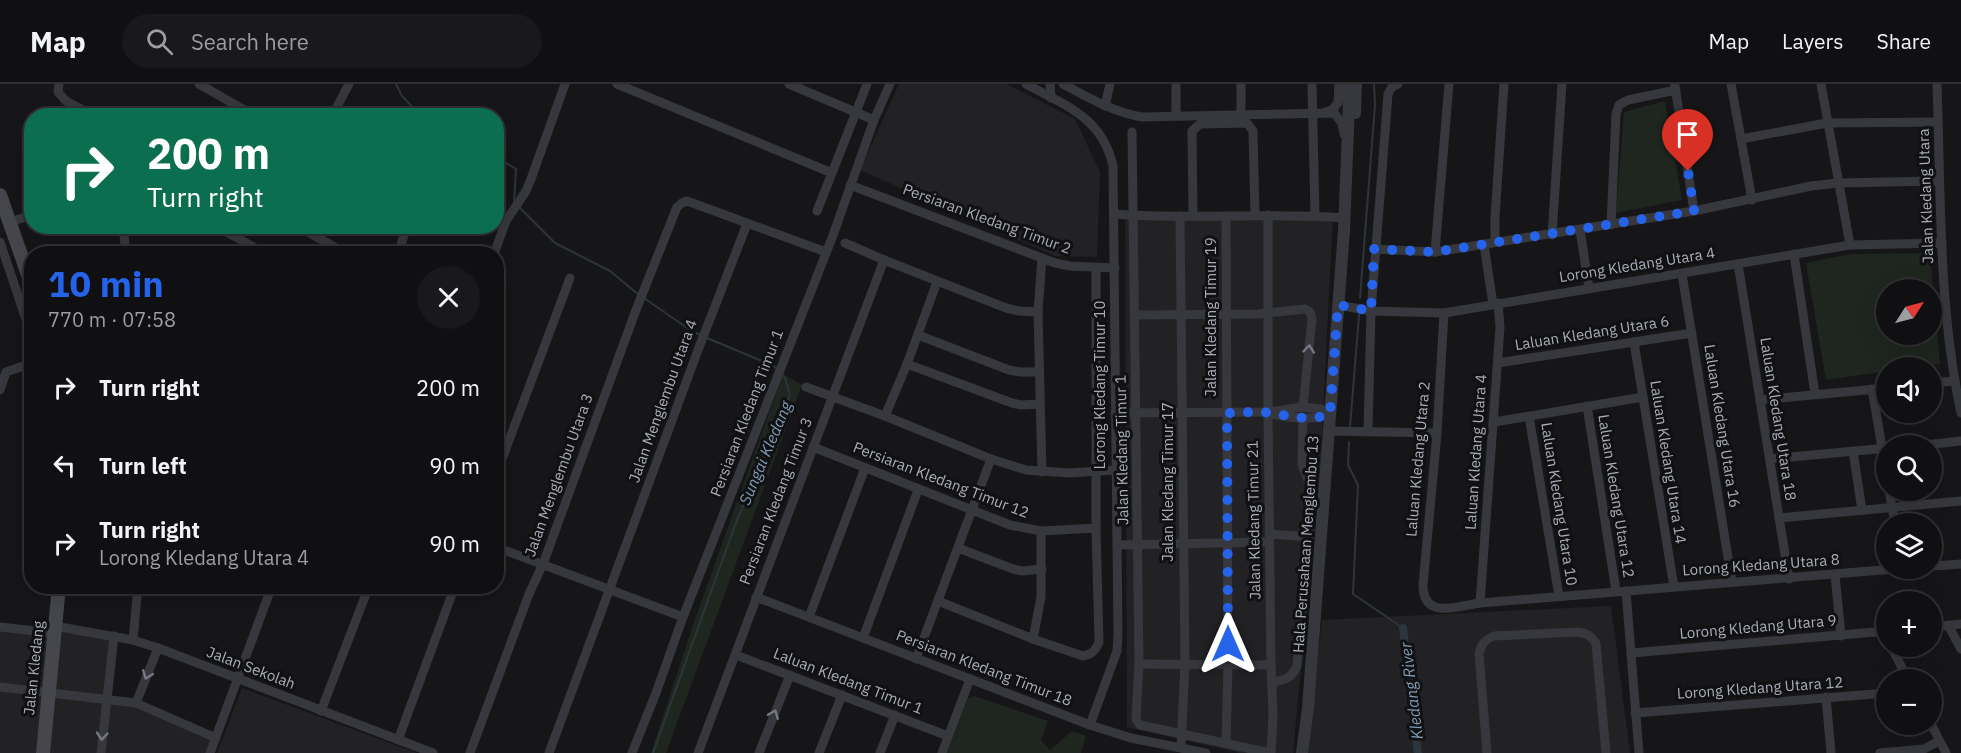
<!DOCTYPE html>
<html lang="en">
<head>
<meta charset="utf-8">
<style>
  body { margin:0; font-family:"IBM Plex Sans",sans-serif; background:#19191b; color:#f1f3f6; height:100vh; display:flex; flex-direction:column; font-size:22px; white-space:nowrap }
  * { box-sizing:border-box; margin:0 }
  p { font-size:20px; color:#9c9d9f }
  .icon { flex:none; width:33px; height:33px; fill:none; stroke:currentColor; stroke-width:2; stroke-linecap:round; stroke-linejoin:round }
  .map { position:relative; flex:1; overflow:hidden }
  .sheet { position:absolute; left:24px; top:162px; width:480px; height:348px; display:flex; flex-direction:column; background:#101012; border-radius:24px; box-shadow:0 6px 24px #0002,0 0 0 2px #303032 }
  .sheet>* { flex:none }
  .hud { position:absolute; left:24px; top:24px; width:480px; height:126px; border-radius:24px; box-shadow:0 6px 24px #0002,0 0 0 2px #303032; background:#0b6e4f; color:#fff; overflow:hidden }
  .needle { width:39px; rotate:54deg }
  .controls { position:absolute; left:1876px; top:195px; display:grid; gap:12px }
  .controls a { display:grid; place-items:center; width:66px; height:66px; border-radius:50%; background:#101012; box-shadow:0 6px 24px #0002,0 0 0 2px #303032; font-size:30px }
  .pin { position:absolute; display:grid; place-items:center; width:51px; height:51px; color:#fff; margin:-62px -26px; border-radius:50% 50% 50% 0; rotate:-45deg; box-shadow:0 0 6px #0007 }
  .pin .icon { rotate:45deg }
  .me { position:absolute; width:66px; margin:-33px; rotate:0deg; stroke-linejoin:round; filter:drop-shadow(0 0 4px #0008) }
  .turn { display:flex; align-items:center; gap:21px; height:126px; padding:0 24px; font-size:27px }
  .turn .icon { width:78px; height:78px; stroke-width:2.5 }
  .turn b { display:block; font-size:42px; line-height:51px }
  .round { display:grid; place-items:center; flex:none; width:63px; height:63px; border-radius:32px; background:#19191b }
  .summary { display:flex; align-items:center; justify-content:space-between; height:102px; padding:0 24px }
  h1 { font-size:36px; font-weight:700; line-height:45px; color:#2563eb }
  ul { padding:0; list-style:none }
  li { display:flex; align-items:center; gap:18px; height:78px; padding:0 24px }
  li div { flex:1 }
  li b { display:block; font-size:22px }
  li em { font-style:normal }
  header { display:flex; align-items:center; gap:36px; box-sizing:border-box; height:84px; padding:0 30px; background:#101012; border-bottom:2px solid #303032 }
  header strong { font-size:28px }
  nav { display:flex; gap:33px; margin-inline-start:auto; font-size:21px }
  .search { width:420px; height:54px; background:#19191b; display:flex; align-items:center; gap:15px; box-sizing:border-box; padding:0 21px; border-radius:33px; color:#9c9d9f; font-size:22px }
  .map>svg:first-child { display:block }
  .built { fill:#222225 }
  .green { fill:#1e261f; fill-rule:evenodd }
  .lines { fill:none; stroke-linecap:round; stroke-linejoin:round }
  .stream { stroke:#2c353c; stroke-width:2 }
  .canal { stroke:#2c353c; stroke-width:8 }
  .minor { stroke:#37383d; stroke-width:9 }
  .tertiary { stroke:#37383d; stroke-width:12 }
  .secondary { stroke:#45474d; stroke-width:14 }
  .oneway { stroke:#757881 }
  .route { stroke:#2563eb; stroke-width:10; stroke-dasharray:0 18 }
  .labels { text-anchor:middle; stroke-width:6; stroke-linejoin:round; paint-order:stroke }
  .street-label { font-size:15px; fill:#a8adb8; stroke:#111113 }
  .water-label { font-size:16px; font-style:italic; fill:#7f9bb3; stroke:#111113 }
</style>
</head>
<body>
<header>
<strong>Map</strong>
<div class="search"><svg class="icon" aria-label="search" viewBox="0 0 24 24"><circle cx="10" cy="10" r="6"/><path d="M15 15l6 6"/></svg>Search here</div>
<nav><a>Map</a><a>Layers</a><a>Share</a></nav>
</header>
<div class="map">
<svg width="1961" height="669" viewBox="0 0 1961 669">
  <rect width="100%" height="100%" fill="#161618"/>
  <g class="built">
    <polygon points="899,0 1006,0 1075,35 1100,88 1097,173 1055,172 860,86"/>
    <polygon points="1125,130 1333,132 1320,386 1293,669 1240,669 1127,643"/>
    <polygon points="1611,522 1630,669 1307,669 1322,536"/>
    <polygon points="0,543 112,553 106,611 217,654 212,669 0,669"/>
    <polygon points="242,604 417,669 217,669"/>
  </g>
  <g class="green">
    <polygon points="1665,17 1682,116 1616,129 1624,28"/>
    <path d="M1930,169L1940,280L1913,283L1887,284V287L1826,296L1806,179L1851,170ZM1887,206H1932V250H1887Z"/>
    <polygon points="783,290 802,301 666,669 651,669 694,538"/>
    <polygon points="974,612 1048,637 1041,656 1050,666 1072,647 1086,652 1081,669 947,669 968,614"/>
  </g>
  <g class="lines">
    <g class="stream">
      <polyline points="396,0 402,12 421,32"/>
      <polyline points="496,73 516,85 514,119"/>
      <polyline points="519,123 555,159 610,187 639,211"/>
      <polyline points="644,214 690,246 702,252"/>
      <polyline points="1360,214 1375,21 1374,0"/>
      <polyline points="707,254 774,282 778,286"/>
      <polyline points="1350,343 1359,231"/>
      <polyline points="1349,358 1348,381 1358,401 1353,510 1403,544"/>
      <polyline points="653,669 735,441 790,311 785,294 782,290"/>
    </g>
    <polyline class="canal" points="1403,544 1418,669"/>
    <g class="minor">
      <polyline points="59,0 58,8 66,17 94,32"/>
      <polyline points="199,0 255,32"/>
      <polyline points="617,0 832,89 867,0"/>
      <polyline points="789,0 874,36"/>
      <path d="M1026,0C1066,22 1102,33 1113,82L1118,550L1117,567L1090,641"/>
      <polyline points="1050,0 1051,14"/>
      <path d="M1063,0C1089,14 1113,28 1142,33L1334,29L1342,39L1344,50"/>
      <polyline points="1176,0 1176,32"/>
      <polyline points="1241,0 1241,30"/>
      <polyline points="1312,0 1315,132"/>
      <polyline points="1731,0 1752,116"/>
      <polyline points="1821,0 1850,161"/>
      <path d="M1937,0C1941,110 1938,221 1961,329"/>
      <polyline points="1675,2 1694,127"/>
      <polyline points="1105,22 1110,0"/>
      <polyline points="1325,28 1332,26 1338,19 1339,0"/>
      <polyline points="332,32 349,0"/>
      <polyline points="1132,48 1139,580 1136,635 1140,641 1270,669"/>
      <polyline points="1741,55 1827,39 1938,38"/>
      <polyline points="850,101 1055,179 1070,182 1115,184"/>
      <polyline points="817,127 832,89"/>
      <path d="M1114,130C1191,136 1268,128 1345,134"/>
      <polyline points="1268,131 1268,328 1271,581 1273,632 1271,669"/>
      <polyline points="1180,132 1185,579 1181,664"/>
      <polyline points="1193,132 1192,47 1200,40 1247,39 1253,47 1255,131"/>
      <polyline points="1226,132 1228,580 1226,659"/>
      <polyline points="10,138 32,131"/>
      <polyline points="1611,141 1616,30 1619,21 1628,16 1676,6"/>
      <polyline points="123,142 126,170"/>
      <polyline points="216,142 266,170"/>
      <polyline points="298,142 346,170"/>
      <polyline points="1580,146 1589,204"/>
      <polyline points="1552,151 1562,0"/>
      <polyline points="0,158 32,253"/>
      <polyline points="1495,158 1495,133 1504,0"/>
      <polyline points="845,159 884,176 1006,224 1019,227 1038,228"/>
      <polyline points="1484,161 1493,220"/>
      <polyline points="1374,165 1435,168 1694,127 1811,102 1838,99 1938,97"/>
      <polyline points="1435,168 1449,0"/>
      <polyline points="398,170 407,142"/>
      <polyline points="494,170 506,137 526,107 531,95 565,0"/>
      <polyline points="1794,170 1815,310"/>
      <polyline points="1738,180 1789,495"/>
      <polyline points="1682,190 1732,498"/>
      <polyline points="1338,221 1371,227 1444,229 1850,161 1942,159"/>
      <path d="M1444,229L1437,349L1423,501C1423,536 1457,522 1480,519L1907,484"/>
      <polyline points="1136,231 1258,230 1305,225 1310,228 1312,235 1303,323"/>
      <polyline points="918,251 1009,286 1020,288 1039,288"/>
      <polyline points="1634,258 1674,503"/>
      <polyline points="1498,279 1692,249"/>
      <polyline points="907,280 1012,319 1021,321 1039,320"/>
      <polyline points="1932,299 1954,297"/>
      <polyline points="806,303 885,332 991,375 1026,386 1069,389 1115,386"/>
      <polyline points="1872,305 1887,393"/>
      <polyline points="0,306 6,288 32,279"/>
      <polyline points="1760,316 1887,304"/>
      <polyline points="1587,322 1616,507"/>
      <polyline points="1115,329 1268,328 1303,323 1321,325 1330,330"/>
      <path d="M1273,330C1292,334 1311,337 1330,330"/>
      <polyline points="885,332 907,280 937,198"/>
      <polyline points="1529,332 1559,512"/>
      <polyline points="1494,338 1643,313"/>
      <polyline points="1329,347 1437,349"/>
      <polyline points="1368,348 1371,227 1388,10 1392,3 1398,0"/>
      <polyline points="1916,362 1961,357"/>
      <polyline points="813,363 1010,441 1041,447 1096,444"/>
      <polyline points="1853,367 1862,426"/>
      <polyline points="1770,375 1887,364"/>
      <polyline points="1042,388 1038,228 1042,174"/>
      <polyline points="496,391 570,194"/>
      <polyline points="1889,406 1895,440"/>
      <polyline points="1779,434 1961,417"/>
      <polyline points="1269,450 1309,453"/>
      <polyline points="1117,461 1269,458"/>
      <polyline points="496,463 683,533"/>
      <polyline points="958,464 1013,485 1022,487 1042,485"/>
      <polyline points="1932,482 1961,480"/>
      <polyline points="1835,491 1841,552"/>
      <polyline points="1626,507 1639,669"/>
      <polyline points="756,513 1090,641 1131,654 1206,669"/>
      <path d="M938,517L1033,555L1083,572C1092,571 1096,566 1099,558L1096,444V184"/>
      <polyline points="1480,519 1500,243 1498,219"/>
      <polyline points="809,533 865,384"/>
      <polyline points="1948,541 1961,565"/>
      <polyline points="54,542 133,556 158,564 433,669"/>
      <polyline points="0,543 54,549"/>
      <polyline points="1932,543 1961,540"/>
      <polyline points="863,554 918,406"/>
      <polyline points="1033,555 1041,513 1041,447"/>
      <polyline points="133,556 138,502"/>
      <polyline points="1891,562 1908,596"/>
      <polyline points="1631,569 1887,547"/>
      <polyline points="736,571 948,652"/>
      <polyline points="916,575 991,375"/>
      <polyline points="1139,580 1271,581"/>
      <path d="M1272,598C1285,596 1291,595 1297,582L1311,433L1310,402L1302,380L1303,334"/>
      <polyline points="0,603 136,619 216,654"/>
      <polyline points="1826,613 1831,669"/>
      <polyline points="136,619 158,564"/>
      <polyline points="321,627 369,502"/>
      <polyline points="1635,629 1887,609"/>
      <polyline points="1931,640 1946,669"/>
      <polyline points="398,656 455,502"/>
      <polyline points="101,669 114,552"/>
      <polyline points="210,669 272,502"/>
      <polyline points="470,669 529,510 543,480 636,226 677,123 682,119 687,117 826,168"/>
      <polyline points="549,669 698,266 747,140"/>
      <polyline points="632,669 656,609 683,533 832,154 874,36 890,0"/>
      <polyline points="698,669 884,176"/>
      <polyline points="759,669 790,591"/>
      <polyline points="819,669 842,611"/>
      <polyline points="880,669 895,631"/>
      <polyline points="942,669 970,595"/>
      <path d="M1487,669L1479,569C1482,559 1485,556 1494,552L1579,548C1588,550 1592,552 1596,560L1606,669"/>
      <polyline points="1880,669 1924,665 1939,657"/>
    </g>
    <g class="tertiary">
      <polyline points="1355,29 1356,0"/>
      <polyline points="1302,669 1308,624 1344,146 1349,20 1346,0"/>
    </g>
    <g class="secondary">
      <polyline points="0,111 32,202"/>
      <polyline points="43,669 59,502"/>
    </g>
  </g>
  <defs><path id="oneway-chevron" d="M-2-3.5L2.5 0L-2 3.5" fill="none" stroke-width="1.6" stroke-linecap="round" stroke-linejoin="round" transform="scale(1.5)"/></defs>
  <g class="oneway">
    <use href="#oneway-chevron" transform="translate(1309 265) rotate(-84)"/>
    <use href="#oneway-chevron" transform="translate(147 591) rotate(111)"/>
    <use href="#oneway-chevron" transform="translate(774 630) rotate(-68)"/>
    <use href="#oneway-chevron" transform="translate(102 652) rotate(95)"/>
  </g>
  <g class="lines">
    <path class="route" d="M1228,560L1227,329C1241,329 1256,327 1270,329C1291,332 1309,338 1330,330L1338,221L1371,227L1374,165L1435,168L1694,127L1688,87"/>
  </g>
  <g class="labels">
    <g class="street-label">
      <text transform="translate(1926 112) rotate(-92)" y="5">Jalan Kledang Utara</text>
      <text transform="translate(987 135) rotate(20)" y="5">Persiaran Kledang Timur 2</text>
      <text transform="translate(1637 181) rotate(-9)" y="5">Lorong Kledang Utara 4</text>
      <text transform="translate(1211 233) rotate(-90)" y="5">Jalan Kledang Timur 19</text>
      <text transform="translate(1592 249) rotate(-9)" y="5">Laluan Kledang Utara 6</text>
      <text transform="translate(1100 301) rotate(-90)" y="5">Lorong Kledang Timur 10</text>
      <text transform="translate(663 317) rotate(-70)" y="5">Jalan Menglembu Utara 4</text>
      <text transform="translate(747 329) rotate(-69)" y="5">Persiaran Kledang Timur 1</text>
      <text transform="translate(1778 335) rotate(81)" y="5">Laluan Kledang Utara 18</text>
      <text transform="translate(1722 342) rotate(81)" y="5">Laluan Kledang Utara 16</text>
      <text transform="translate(1122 366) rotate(-91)" y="5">Jalan Kledang Timur 1</text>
      <text transform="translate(1476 368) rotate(-86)" y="5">Laluan Kledang Utara 4</text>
      <text transform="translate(1418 375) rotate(-85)" y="5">Laluan Kledang Utara 2</text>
      <text transform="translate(1668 378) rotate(81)" y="5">Laluan Kledang Utara 14</text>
      <text transform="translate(559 391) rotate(-70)" y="5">Jalan Menglembu Utara 3</text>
      <text transform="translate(941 396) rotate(21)" y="5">Persiaran Kledang Timur 12</text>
      <text transform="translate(1168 398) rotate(-90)" y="5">Jalan Kledang Timur 17</text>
      <text transform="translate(1616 412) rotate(81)" y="5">Laluan Kledang Utara 12</text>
      <text transform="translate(776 417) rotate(-69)" y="5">Persiaran Kledang Timur 3</text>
      <text transform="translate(1559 420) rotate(81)" y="5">Laluan Kledang Utara 10</text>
      <text transform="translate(1254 436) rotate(-91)" y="5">Jalan Kledang Timur 21</text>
      <text transform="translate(1306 460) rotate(-86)" y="5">Hala Perusahaan Menglembu 13</text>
      <text transform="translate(1761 481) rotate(-4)" y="5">Lorong Kledang Utara 8</text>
      <text transform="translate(1758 543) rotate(-5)" y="5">Lorong Kledang Utara 9</text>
      <text transform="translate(34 584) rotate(-84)" y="5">Jalan Kledang</text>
      <text transform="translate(251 584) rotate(21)" y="5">Jalan Sekolah</text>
      <text transform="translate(984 584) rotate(21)" y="5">Persiaran Kledang Timur 18</text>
      <text transform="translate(848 597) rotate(21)" y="5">Laluan Kledang Timur 1</text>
      <text transform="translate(1760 604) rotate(-4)" y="5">Lorong Kledang Utara 12</text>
    </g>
    <g class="water-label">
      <text transform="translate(765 369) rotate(-67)" y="6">Sungai Kledang</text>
      <text transform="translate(1411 607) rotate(-97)" y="6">Kledang River</text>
    </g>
  </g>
</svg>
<div class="controls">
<a><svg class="needle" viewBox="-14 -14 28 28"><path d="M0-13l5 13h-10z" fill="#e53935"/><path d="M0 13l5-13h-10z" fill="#9c9d9f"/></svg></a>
<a><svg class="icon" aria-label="sound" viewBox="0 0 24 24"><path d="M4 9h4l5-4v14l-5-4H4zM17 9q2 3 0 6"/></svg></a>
<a><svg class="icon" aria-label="search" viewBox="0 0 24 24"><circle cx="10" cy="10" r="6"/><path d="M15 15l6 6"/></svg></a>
<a><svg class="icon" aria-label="layers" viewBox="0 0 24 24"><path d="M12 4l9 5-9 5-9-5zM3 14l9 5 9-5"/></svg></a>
<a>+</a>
<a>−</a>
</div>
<div class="pin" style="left:1688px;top:87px;background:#d93025"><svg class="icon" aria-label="arrive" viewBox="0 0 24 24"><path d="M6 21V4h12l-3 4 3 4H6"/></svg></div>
<svg class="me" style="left:1228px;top:560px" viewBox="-20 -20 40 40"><path d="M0-17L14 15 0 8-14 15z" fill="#2563eb" stroke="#fff" stroke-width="4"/></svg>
<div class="hud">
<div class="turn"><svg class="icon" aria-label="right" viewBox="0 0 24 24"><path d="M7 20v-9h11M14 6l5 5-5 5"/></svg><div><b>200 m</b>Turn right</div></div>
</div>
<section class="sheet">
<div class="summary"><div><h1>10 min</h1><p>770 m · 07:58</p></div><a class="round"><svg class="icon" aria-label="close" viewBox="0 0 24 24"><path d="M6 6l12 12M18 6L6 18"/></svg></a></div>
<ul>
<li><svg class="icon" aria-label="right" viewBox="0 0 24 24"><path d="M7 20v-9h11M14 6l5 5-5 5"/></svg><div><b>Turn right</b></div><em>200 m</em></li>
<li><svg class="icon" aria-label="left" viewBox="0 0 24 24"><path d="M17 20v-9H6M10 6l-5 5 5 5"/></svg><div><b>Turn left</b></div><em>90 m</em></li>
<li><svg class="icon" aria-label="right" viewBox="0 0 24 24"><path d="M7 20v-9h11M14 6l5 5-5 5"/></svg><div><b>Turn right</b><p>Lorong Kledang Utara 4</p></div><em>90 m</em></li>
</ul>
</section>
</div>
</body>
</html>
